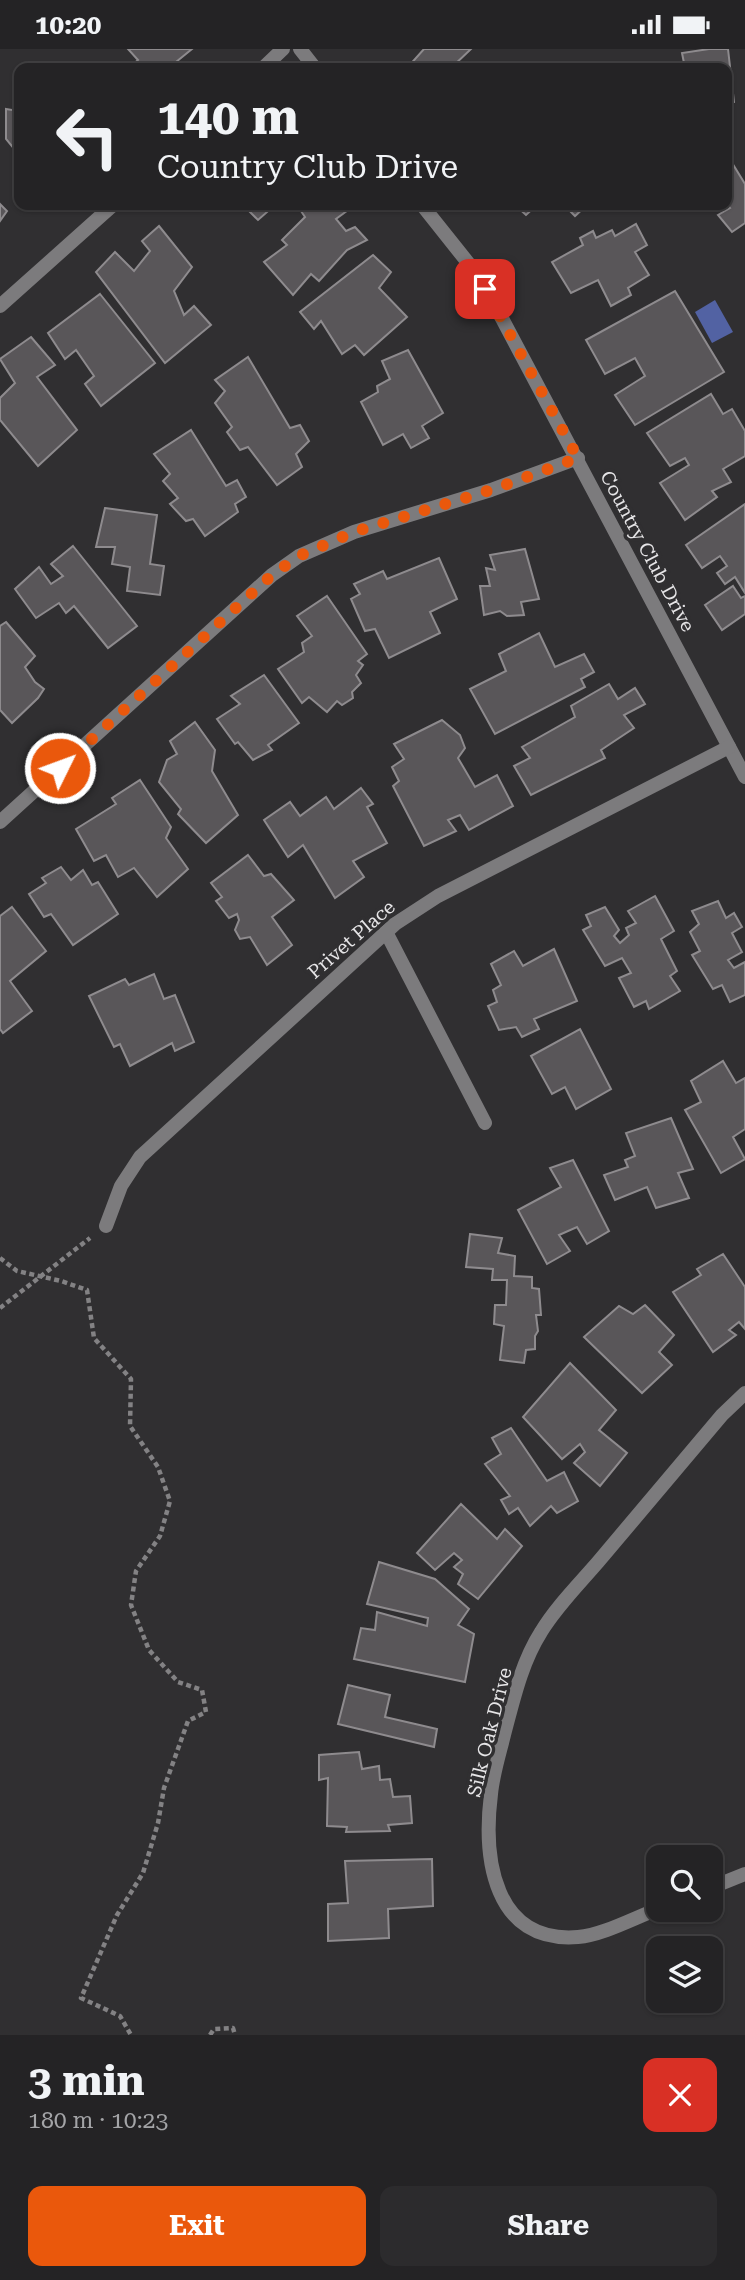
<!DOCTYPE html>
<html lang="en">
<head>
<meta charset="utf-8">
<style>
  body { margin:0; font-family:"Roboto Serif",serif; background:#2c2b2d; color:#f1f3f6; height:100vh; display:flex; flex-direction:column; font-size:26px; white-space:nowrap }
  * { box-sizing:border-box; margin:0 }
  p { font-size:23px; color:#a3a4a7 }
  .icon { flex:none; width:38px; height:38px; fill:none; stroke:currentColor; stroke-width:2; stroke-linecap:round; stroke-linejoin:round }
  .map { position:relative; height:1986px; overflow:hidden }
  .sheet { display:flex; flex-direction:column; background:#242325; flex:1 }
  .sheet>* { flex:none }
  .guide { position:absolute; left:14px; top:14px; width:718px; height:147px; border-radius:14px; box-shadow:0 2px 5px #0004,0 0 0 2px #414042; background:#242325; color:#f1f3f6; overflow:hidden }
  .buttons { position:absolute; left:646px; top:1796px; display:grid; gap:14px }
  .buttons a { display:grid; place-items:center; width:77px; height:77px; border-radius:14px; background:#242325; box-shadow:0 2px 5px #0004,0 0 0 2px #414042; font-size:35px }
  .pin { position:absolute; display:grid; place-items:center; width:60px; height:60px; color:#fff; margin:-30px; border-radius:14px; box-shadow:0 4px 10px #0006 }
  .me { position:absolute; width:77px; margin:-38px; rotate:48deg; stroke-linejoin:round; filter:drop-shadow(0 0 5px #0008) }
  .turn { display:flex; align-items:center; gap:24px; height:147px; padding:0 28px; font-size:32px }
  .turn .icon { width:91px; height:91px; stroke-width:2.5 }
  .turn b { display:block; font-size:49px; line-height:60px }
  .round { display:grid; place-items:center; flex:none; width:74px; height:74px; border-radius:14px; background:#2c2b2d }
  .overview { display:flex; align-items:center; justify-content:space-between; height:119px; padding:0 28px }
  h1 { font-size:42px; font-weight:700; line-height:52px }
  .cta { display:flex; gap:14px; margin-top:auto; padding:14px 28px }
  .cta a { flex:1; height:80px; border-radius:14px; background:#ea580c; color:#fff; font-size:28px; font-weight:700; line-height:80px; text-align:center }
  .cta a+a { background:#2c2b2d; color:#f1f3f6 }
  .status { display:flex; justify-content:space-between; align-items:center; height:49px; padding:0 35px; background:#242325; direction:ltr }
  .status svg { height:19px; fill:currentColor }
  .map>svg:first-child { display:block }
  .water { fill:#5262a3 }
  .building { fill:#595659; stroke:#8e8b8e; stroke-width:2 }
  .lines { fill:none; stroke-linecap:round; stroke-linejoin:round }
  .path { stroke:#838284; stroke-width:4.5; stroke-dasharray:5 3.5; stroke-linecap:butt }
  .minor { stroke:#7c7b7d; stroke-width:14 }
  .route { stroke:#ea580c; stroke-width:12; stroke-dasharray:0 21.6 }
  .labels { text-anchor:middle; stroke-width:7; stroke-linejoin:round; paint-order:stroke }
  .street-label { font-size:19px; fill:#e6e5e7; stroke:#302f31 }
</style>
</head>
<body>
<div class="status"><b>10:20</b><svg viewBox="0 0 49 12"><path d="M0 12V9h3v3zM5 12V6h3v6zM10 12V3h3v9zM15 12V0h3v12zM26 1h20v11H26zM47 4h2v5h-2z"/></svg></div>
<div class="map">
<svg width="745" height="1986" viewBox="0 0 745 1986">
  <rect width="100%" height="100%" fill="#302f31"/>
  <polygon class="water" points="715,251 733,283 712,294 695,263"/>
  <g class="building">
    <polygon points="128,0 192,0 176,13 179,19 133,19 131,17 138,11"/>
    <polygon points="424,0 471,0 451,19 407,19"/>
    <polygon points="709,0 728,0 734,53 726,55 726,19 685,19 682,4"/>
    <polygon points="6,60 18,62 19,60 19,106 6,90"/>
    <polygon points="726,104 745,135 745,174 732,183 718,166 730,159 726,154"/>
    <polygon points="0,155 7,162 0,172"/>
    <polygon points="243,156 275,156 258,171"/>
    <polygon points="297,156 348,156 351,159 336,170 346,182 355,178 367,191 347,201 319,232 311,225 293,246 264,213 287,196 282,191 305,168"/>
    <polygon points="515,156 537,156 526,166"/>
    <polygon points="564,156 587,156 575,167"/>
    <polygon points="636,175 647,196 635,203 649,226 628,239 631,246 611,257 598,231 571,244 552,213 583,196 580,189 593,182 596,189 612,181 615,187"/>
    <polygon points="159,177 192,218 174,242 184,266 194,257 211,276 165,314 96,223 115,203 134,222 150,202 142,192"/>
    <polygon points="373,206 391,223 379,239 407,268 364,306 355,296 342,305 321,272 314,280 300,263"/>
    <polygon points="675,242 724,323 635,376 615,346 645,327 635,309 605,325 586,291"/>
    <polygon points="100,245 155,314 101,357 85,335 94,327 76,301 65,310 48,284"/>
    <polygon points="31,288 55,316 37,328 77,381 38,417 0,371 0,349 15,334 0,310"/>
    <polygon points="408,301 443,364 422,377 429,389 411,399 403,385 383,396 361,353 378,343 377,337 390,330 382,312"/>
    <polygon points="248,308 290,379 300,376 309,392 296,405 302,418 277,436 248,398 240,401 227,383 232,378 215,354 225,342 215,331"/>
    <polygon points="711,345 723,365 732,360 745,382 745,407 723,420 731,433 712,442 717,448 685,471 660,434 689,416 685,409 670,417 647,384"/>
    <polygon points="191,381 226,437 237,431 246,448 235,455 238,463 205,487 193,470 186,472 170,455 178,449 163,432 170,425 154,405"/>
    <polygon points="745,455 745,544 735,528 725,535 717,524 727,517 720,507 702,519 686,496"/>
    <polygon points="105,459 157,466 150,515 164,517 160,546 127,542 130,518 112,515 115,498 96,498"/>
    <polygon points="73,497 137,577 108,599 74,557 66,564 59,554 36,569 15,540 39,518 51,535 63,527 51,515"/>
    <polygon points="525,500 539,550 521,553 524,566 507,567 500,562 484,566 480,537 490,537 486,519 495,521 490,506"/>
    <polygon points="439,509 457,550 430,563 440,584 389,609 375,580 365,582 351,550 360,545 354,535 383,522 387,530"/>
    <polygon points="733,537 741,549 745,547 745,565 722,581 705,556"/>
    <polygon points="327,547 367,605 358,612 363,616 356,626 361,634 352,643 353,649 342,656 337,652 327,663 309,648 302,654 278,620 304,603 302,594 312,587 297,567"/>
    <polygon points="6,573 35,607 25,618 35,633 44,640 38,649 12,674 0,661 0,577"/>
    <polygon points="539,584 555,618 584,605 594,623 581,630 585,638 495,685 470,640 506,622 499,605"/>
    <polygon points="264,626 299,674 268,696 272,701 253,711 238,693 235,695 217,670 240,655 231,647"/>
    <polygon points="609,635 618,650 635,639 645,655 624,666 634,679 601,701 605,709 531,746 514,717 530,709 522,698 575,668 571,657"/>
    <polygon points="442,671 460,686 465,699 458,709 475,738 497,726 513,757 469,781 460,766 448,771 456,782 424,797 393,737 399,732 392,718 404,710 394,695"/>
    <polygon points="195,673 215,701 212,722 238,766 206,794 178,765 181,760 159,733 167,711 177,705 170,692"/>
    <polygon points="140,731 171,778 166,789 188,820 157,848 134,819 118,828 106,806 94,812 76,780 116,755 112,749"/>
    <polygon points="361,739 373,755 367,758 387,794 353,812 364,828 335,849 303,796 288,808 264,771 290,753 300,767 326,748 334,760"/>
    <polygon points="248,806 264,827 271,825 294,851 272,868 292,896 267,916 250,888 240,890 235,881 239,871 237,865 229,869 216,852 222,848 211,834"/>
    <polygon points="61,818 71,831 83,821 92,836 98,833 118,865 73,896 51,865 44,868 29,845 46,834 42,829"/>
    <polygon points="655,847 674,882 661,890 677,922 670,927 680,942 649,960 646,952 634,958 619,929 631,924 622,909 605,917 583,881 591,877 586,866 605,858 619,881 614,887 620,894 629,886 626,879 636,874 628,862"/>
    <polygon points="718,852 726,869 734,864 742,878 732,884 742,903 728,911 734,919 745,913 745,946 730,953 722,936 713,940 692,906 700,902 690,883 699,875 692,862"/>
    <polygon points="12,858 46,902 10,932 32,962 3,984 0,980 0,867"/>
    <polygon points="554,900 577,952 534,970 539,980 522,988 516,978 499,981 488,957 497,953 493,941 501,936 491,915 514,902 523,917"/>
    <polygon points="154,925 164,950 175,946 194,993 175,1002 172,994 130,1017 120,995 114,998 89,947 125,930 129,936"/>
    <polygon points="580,980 611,1040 576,1060 565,1038 552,1045 531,1007"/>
    <polygon points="723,1012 736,1034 745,1029 745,1080 733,1088 745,1110 721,1124 685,1061 701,1053 691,1032"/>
    <polygon points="671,1069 693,1120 678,1124 689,1149 656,1159 647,1138 615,1151 604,1126 628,1118 625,1111 635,1107 626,1084"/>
    <polygon points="573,1111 609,1182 587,1195 577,1178 559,1186 570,1202 547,1215 518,1161 561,1138 550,1119"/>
    <polygon points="470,1185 502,1189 498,1204 515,1207 514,1227 532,1228 532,1239 539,1240 541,1266 536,1266 538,1282 535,1287 535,1300 526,1301 524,1314 500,1311 504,1277 494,1275 495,1256 506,1256 507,1231 492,1231 493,1220 466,1218"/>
    <polygon points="723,1205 745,1238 745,1280 739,1273 729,1281 736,1286 713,1303 673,1243 701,1226 697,1220"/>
    <polygon points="645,1256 674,1286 659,1303 672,1316 642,1344 584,1288 619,1257 633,1265"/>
    <polygon points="570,1314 616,1361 599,1381 627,1404 600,1437 574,1414 585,1403 580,1395 562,1410 523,1368"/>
    <polygon points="511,1379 547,1432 564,1423 578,1452 557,1464 551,1457 530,1477 518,1459 509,1465 501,1451 510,1447 485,1415 501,1405 492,1389"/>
    <polygon points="461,1455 497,1490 505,1480 522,1497 478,1550 458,1535 463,1525 454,1518 462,1511 454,1504 435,1521 417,1504"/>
    <polygon points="379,1513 435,1530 469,1560 458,1576 474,1585 465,1633 354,1610 361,1579 375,1581 377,1563 427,1577 428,1569 367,1555"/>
    <polygon points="348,1636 390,1646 385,1668 437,1680 434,1698 338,1675"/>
    <polygon points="359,1703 362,1720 379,1717 380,1731 390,1730 393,1748 410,1747 412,1774 388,1776 390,1782 346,1783 347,1778 327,1777 328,1729 319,1731 319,1706"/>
    <polygon points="432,1810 433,1857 388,1860 389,1889 328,1892 328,1855 348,1854 345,1812"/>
  </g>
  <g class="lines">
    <g class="path">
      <polyline points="0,1209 17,1222 61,1232 87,1241 94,1289 131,1330 130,1377 158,1418 170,1452 160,1487 136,1522 131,1556 149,1601 178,1633 202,1641 206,1663 188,1672 164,1739 158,1774 143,1824 117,1866 81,1949 120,1967 131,1986"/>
      <polyline points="0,1259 90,1189"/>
      <polyline points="210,1986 214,1980 233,1979 235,1986"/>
    </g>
    <g class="minor">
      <polyline points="300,0 315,19"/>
      <polyline points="263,19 283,0"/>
      <polyline points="422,156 473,220 497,260 745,728"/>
      <polyline points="0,257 113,156"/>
      <polyline points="0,773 272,526 299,507 354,483 491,441 578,409"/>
      <polyline points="386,883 485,1074"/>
      <polyline points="106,1177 121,1137 140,1108 395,875 438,847 729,698"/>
      <polyline points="710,1839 745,1825"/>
      <path d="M658,1860C634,1869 603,1886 578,1888C493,1895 483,1808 491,1745C493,1724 500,1703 505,1682C514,1648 522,1613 541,1583C556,1558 579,1535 598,1513C639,1464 681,1415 722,1366L745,1344"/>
    </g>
  </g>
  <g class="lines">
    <polyline class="route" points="60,719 272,526 299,507 354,483 491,441 578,409 485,240"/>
  </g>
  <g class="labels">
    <g class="street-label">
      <text transform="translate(648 502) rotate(62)" y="7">Country Club Drive</text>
      <text transform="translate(351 890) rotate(-41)" y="7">Privet Place</text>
      <text transform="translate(489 1683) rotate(-76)" y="7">Silk Oak Drive</text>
    </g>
  </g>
</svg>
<div class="buttons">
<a><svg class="icon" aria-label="search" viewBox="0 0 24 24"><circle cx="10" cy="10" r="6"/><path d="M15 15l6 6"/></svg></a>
<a><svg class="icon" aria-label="layers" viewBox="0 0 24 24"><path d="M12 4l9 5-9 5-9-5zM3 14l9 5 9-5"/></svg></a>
</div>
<div class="pin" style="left:485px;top:240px;background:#d93025"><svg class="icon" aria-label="arrive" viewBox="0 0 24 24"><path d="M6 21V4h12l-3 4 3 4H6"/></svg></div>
<svg class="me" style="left:60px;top:719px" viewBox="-20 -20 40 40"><circle r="17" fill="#ea580c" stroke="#fff" stroke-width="3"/><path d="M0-11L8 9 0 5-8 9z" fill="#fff"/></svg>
<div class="guide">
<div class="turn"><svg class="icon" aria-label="left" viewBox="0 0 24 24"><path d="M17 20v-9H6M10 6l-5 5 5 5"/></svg><div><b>140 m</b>Country Club Drive</div></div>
</div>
</div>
<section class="sheet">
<div class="overview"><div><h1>3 min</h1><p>180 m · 10:23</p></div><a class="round" style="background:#d93025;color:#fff"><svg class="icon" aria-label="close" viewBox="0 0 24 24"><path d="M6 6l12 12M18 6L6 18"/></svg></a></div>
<div class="cta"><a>Exit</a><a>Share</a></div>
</section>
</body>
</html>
